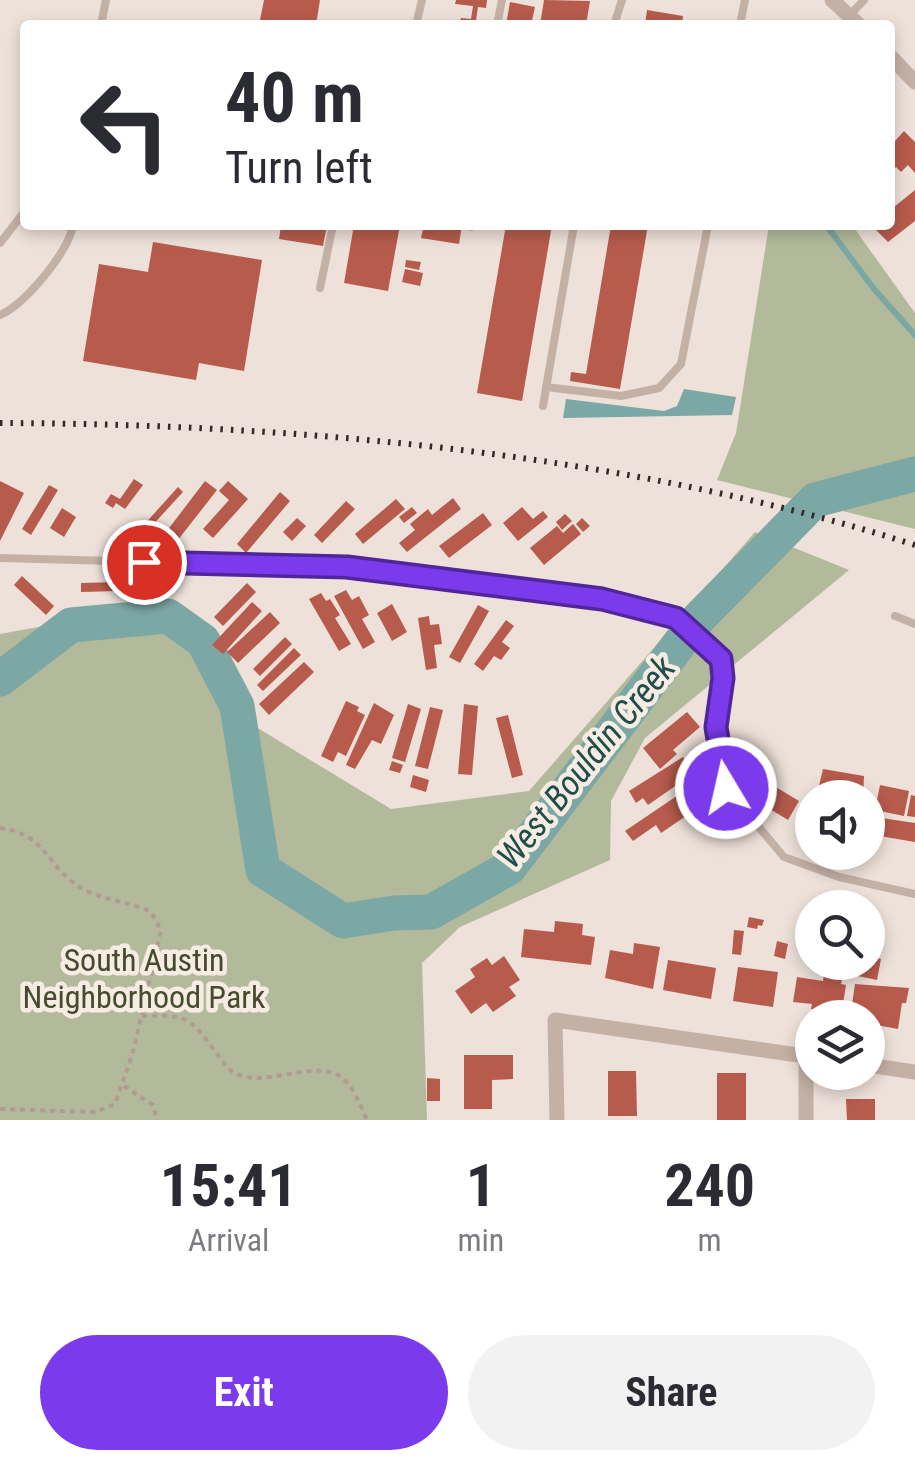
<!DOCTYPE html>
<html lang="en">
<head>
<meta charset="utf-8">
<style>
  body { margin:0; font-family:"Roboto Condensed",sans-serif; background:#f2f2f3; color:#2b2b33; height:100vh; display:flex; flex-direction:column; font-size:38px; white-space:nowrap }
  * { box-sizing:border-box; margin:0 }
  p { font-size:32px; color:#7c7c81 }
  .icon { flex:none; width:55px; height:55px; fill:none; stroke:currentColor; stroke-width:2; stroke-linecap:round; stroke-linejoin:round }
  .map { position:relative; height:1120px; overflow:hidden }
  .sheet { display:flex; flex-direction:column; background:#fff; flex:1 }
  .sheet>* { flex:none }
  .top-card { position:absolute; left:20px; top:20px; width:875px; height:210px; border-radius:10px; box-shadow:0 5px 15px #0003; background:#fff; color:#2b2b33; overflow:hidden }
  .controls { position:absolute; left:795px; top:780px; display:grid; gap:20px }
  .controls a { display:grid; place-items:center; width:90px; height:90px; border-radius:50%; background:#fff; box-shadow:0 5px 15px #0003; font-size:50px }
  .pin { position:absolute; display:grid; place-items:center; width:85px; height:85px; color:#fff; margin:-42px; border:5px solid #fff; border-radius:50%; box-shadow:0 2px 10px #0007 }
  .me { position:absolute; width:110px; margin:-55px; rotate:351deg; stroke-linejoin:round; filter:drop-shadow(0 0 8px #0008) }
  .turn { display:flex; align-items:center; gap:35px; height:210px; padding:0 40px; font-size:45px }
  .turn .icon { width:130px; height:130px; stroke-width:2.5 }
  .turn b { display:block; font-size:70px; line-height:85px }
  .eta { display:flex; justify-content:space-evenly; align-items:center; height:170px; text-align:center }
  .eta b { font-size:60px; font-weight:700; line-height:70px }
  .action { display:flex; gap:20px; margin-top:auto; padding:20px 40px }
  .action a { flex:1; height:115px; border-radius:60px; background:#7c3aed; color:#fff; font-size:40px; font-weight:700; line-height:115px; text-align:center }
  .action a+a { background:#f2f2f3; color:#2b2b33 }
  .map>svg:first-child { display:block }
  .green { fill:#b3ba9b }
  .water { fill:#7ba7a4 }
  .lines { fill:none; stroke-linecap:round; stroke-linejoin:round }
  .stream { stroke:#7ba7a4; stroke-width:6 }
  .river { stroke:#7ba7a4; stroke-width:35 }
  .building { fill:#b75b4d }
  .path { stroke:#af9b91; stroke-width:4; stroke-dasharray:5 5; stroke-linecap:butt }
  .lane { stroke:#c4b1a6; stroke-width:8 }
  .street { stroke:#c4b1a6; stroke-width:15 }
  .rail { stroke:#312826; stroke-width:6; stroke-dasharray:2.5 8; stroke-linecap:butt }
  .route-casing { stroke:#51269a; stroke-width:25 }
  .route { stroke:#7c3aed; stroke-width:18 }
  .labels { text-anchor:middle; stroke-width:9; stroke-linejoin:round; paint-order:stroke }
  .park-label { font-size:32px; fill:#444c2d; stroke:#f6ece4 }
  .water-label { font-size:35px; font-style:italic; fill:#214d4b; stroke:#f6ece4 }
</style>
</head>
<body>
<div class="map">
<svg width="915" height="1120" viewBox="0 0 915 1120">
  <rect width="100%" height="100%" fill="#ede1d9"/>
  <g class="green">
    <polygon points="769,225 852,225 915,313 915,529 717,480 736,433"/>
    <polygon points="755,532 849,570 645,738 611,801 610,860 460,927 422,963 427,1120 0,1120 0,634 162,604 189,616 236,681 246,721 391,809 529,791"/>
  </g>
  <polygon class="water" points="684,389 736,397 732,415 563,418 566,399 664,411 677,406"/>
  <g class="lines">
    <polyline class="stream" points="826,225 874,289 915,335"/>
    <polyline class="river" points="0,679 71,625 168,616 203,641 237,706 263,870 343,921 394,913 431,912 509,868 699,618 815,500 915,474"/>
  </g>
  <g class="building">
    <polygon points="264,0 320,0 316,25 259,25"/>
    <polygon points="456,0 487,0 486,8 478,7 476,20 482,21 481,25 459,25 461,18 471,19 473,6 455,4"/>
    <polygon points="544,0 590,1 586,25 540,25"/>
    <polygon points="510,2 535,7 531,25 506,25"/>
    <polygon points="647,10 683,16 682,25 645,25"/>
    <polygon points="904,131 915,142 915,173 908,165 901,172 896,167 890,173 890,140 895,141"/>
    <polygon points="915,190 915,221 888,242 871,225 890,225 890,206 894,207"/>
    <polygon points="281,225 327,225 323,246 279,239"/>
    <polygon points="354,225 400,225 388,291 344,283"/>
    <polygon points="424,225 462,225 459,244 421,238"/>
    <polygon points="506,225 552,225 522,401 477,393"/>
    <polygon points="611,225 648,225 620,389 570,381 571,372 586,374"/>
    <polygon points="153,242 262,260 244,371 199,363 196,380 83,361 99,264 148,272"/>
    <polygon points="406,260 421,262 419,270 405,267"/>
    <polygon points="405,269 423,273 420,286 402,282"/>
    <polygon points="134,479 143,485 125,509 116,503 113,508 105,503 111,494 120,499"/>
    <polygon points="0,481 24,493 0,541"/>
    <polygon points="205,481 217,490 174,545 163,536"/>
    <polygon points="228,481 248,499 213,538 203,529 229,500 219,491"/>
    <polygon points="49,485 58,490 31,535 22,529"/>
    <polygon points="178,487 183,492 138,541 133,537"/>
    <polygon points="280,492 290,501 246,553 237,544"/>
    <polygon points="453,498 461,509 407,552 399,543 415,530 410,524 428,509 432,515"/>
    <polygon points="396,499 405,509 363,544 355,534"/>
    <polygon points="346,501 355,509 322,543 314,535"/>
    <polygon points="412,507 417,513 404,523 399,517"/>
    <polygon points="522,507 533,519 543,511 548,517 518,541 503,523"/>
    <polygon points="62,508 76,517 64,537 50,528"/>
    <polygon points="483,513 492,525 449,558 439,546"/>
    <polygon points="565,514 572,521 562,530 556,522"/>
    <polygon points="297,518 306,526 292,541 283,532"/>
    <polygon points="582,518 590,526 583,532 576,524"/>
    <polygon points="573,524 581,534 544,565 530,548 557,526 563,533"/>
    <polygon points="22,576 54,606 46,615 14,585"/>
    <polygon points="119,582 119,591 81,592 81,583"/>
    <polygon points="247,583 256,592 223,626 214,617"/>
    <polygon points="346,590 352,600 359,596 369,615 362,619 375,642 363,649 334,596"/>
    <polygon points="321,593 326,601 330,599 340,615 335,618 351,644 339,651 309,599"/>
    <polygon points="252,602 262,611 223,654 212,645"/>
    <polygon points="392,604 407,632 392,641 377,613"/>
    <polygon points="478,605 489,611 460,663 449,657"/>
    <polygon points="270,612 280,623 238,663 227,652"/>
    <polygon points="429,616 430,625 439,624 442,644 434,645 437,668 426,670 418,618"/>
    <polygon points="506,620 514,626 502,642 510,648 501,660 494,656 483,671 474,664"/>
    <polygon points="285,637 292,644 260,676 253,669"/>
    <polygon points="294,648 301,655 263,691 257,685"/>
    <polygon points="304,662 314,672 269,715 259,704"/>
    <polygon points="346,701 359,707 357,711 365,715 346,756 338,752 333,762 321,756"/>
    <polygon points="374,703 394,715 381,744 372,740 355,769 346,765"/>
    <polygon points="408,704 421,709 405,762 392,758"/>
    <polygon points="464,704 478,706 472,775 458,774"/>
    <polygon points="430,707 443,710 428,769 415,766"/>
    <polygon points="687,712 700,727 673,750 677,754 660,769 643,748"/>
    <polygon points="508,715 523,775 512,778 496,718"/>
    <polygon points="683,757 694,773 648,805 643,798 636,803 629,791"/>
    <polygon points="392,761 403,765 400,773 389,770"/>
    <polygon points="823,769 864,776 863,798 816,798"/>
    <polygon points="413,775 429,780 426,792 410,787"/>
    <polygon points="756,775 799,801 788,820 745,794"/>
    <polygon points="880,785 909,791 904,816 875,810"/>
    <polygon points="690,787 697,798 681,809 686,816 661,833 656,825 633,841 625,831"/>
    <polygon points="911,795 915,796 915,817 907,816"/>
    <polygon points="868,816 915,823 915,842 868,834"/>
    <polygon points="749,917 764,920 762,926 758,925 757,929 747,927"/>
    <polygon points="555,921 583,924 582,935 595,937 591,965 521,957 524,929 554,932"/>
    <polygon points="797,924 812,927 812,935 796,932"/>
    <polygon points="734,930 744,931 741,955 732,954"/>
    <polygon points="777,941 788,944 785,959 774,956"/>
    <polygon points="634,943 660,947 653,989 605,978 610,950 633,954"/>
    <polygon points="504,956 520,980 509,987 516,996 493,1012 486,1003 471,1014 455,991 475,977 470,969 487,958 492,965"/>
    <polygon points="868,956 881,959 877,980 853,975 855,962 868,962"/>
    <polygon points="668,960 716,968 711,999 663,990"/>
    <polygon points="738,967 778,972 773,1007 733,1001"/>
    <polygon points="824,973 843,975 841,984 846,985 842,1010 811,1009 812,1004 793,1002 797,977 823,981"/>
    <polygon points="855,984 909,988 906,1003 902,1003 898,1029 876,1025 877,1022 868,1021 868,1018 850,1018"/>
    <polygon points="464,1055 513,1055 513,1079 492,1080 492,1109 464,1109"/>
    <polygon points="608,1071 636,1071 637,1116 608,1116"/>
    <rect x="717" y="1073" width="29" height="47"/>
    <polygon points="427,1078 440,1079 440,1101 427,1101"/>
    <polygon points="846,1099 875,1099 875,1120 847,1120"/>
  </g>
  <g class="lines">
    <g class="path">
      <path d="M0,828C45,834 44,861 75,884C98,901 127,900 151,912L161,930L133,1052L115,1104L95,1112L0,1109"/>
      <path d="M142,1016C189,1015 189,1016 217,1054C224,1063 228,1071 239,1075C268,1086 313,1061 338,1075C353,1084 360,1105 367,1120"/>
      <polyline points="124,1086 153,1105 157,1120"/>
    </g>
    <g class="lane">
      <polyline points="850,15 864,0"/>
      <polyline points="101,25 106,0"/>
      <polyline points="416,25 422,0"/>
      <polyline points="497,25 502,0"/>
      <polyline points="614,25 622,0"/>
      <polyline points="740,25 745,0"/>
      <polyline points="471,227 472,225"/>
      <polyline points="0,243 25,211"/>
      <polyline points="320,288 333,225"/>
      <path d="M0,315C25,304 68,253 73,225"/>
      <polyline points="546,387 621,396 659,388 681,364 708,225"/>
      <polyline points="543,406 574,225"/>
      <polyline points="0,558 347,567 602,599 676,618 721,659 723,679 716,727 726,788 784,857 839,877 915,894"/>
      <polyline points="895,616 915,624"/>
    </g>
    <g class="street">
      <polyline points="832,0 859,25"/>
      <polyline points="890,56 915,82"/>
      <polyline points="806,1056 806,1120"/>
      <polyline points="868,1065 915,1072"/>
      <polyline points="557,1120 555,1020 812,1057"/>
    </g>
    <path class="rail" d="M0,423C300,424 629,454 915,545"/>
  </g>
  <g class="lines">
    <g class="route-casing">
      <polyline id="route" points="144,562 347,567 602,599 676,618 721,659 723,678 716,727 726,788"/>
    </g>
    <use href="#route" class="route"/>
  </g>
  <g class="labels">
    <g class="park-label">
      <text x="144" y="971">South Austin<tspan x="144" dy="37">Neighborhood Park</tspan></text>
    </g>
    <g class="water-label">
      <text transform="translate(586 762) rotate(-51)" y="12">West Bouldin Creek</text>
    </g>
  </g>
</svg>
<div class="controls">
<a><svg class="icon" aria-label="sound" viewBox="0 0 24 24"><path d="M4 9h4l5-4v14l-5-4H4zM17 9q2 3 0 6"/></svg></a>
<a><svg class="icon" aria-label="search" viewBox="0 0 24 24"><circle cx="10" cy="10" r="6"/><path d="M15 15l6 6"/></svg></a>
<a><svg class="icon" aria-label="layers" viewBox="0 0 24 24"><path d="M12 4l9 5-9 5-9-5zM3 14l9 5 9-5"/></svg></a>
</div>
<div class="pin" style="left:144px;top:562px;background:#d93025"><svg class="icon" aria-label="arrive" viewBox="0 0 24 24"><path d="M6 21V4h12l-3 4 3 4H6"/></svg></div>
<svg class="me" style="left:726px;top:788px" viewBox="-20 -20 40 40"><circle r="17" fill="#7c3aed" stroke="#fff" stroke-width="3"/><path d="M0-11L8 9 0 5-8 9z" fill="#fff"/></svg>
<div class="top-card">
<div class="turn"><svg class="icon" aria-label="left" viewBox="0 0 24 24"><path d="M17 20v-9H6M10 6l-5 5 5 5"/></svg><div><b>40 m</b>Turn left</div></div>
</div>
</div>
<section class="sheet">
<div class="eta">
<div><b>15:41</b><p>Arrival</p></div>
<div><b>1</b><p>min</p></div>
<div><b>240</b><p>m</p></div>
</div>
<div class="action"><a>Exit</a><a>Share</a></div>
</section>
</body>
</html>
